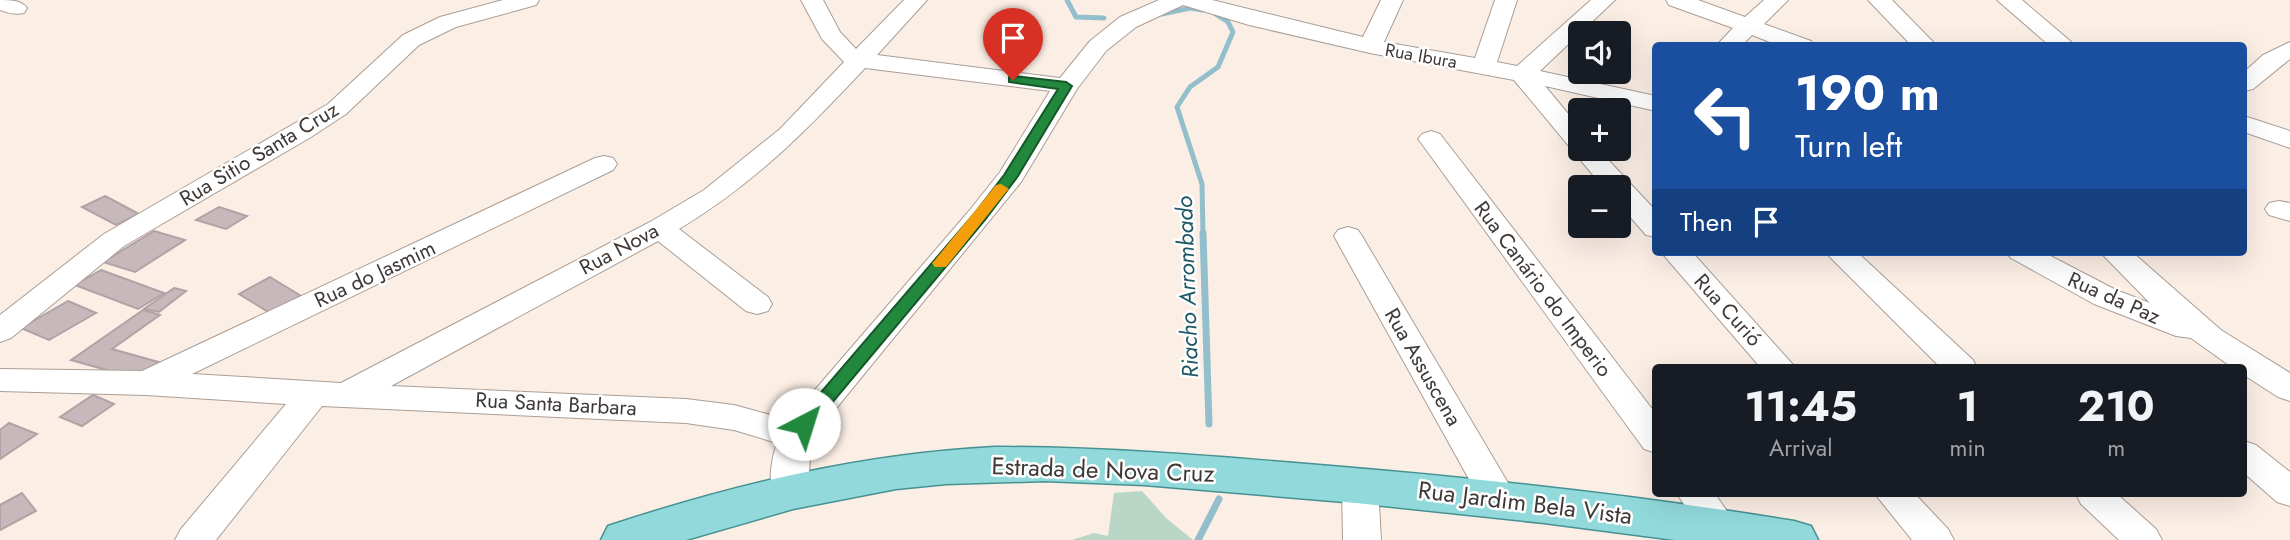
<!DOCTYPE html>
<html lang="en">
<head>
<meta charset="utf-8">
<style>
  body { margin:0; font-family:Jost,sans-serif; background:#20242c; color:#f1f3f6; height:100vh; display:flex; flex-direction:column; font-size:26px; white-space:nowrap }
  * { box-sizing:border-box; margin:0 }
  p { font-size:23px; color:#9ea1a6 }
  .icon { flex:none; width:38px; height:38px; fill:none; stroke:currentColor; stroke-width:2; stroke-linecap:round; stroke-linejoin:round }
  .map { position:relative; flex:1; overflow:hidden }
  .drawer { position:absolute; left:1652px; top:364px; width:595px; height:133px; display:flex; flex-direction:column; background:#171b24; border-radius:7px; box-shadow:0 7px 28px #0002 }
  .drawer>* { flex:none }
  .hud { position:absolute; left:1652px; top:42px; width:595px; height:214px; border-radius:7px; box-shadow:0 7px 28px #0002; background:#1a4fa0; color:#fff; overflow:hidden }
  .tools { position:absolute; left:1568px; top:21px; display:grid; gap:14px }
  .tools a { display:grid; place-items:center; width:63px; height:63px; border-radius:7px; background:#171b24; box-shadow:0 7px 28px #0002; font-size:35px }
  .pin { position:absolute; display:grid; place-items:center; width:60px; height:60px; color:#fff; margin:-72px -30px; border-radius:50% 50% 50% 0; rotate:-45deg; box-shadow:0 0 7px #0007 }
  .pin .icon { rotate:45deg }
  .me { position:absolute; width:77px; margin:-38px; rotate:40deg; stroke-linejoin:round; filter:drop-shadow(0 0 5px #0008) }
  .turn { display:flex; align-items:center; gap:24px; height:147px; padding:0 28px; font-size:32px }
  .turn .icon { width:91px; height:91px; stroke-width:2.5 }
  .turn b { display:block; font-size:49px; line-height:60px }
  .then { display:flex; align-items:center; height:66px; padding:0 28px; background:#0003; gap:14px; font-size:26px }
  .eta { display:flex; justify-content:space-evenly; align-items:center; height:119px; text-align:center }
  .eta b { font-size:42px; font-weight:700; line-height:49px }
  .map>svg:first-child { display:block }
  .green { fill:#bad6c7 }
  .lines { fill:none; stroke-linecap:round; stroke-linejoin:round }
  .stream-far1 { stroke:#93becb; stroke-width:5 }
  .stream { stroke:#93becb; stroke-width:7 }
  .building { fill:#c7b8bc; stroke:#b1a2a6; stroke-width:2 }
  .minor-casing { stroke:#aa9e96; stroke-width:2 }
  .major-casing { stroke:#469192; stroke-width:3 }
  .minor { fill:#fff; fill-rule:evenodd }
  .major { fill:#92d9dc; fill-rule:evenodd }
  .route { fill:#21883e; stroke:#155828; stroke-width:2 }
  .slow { fill:#f59e0b }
  .labels { text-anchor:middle; stroke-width:5; stroke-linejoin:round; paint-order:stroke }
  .far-street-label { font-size:18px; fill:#3e3936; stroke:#fefefe }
  .street-label { font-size:21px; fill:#3e3936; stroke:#fefefe }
  .water-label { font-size:23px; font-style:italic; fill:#1e5866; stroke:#fefefe }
  .near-street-label { font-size:24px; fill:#3e3936; stroke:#fefefe }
</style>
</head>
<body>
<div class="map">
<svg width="2290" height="540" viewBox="0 0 2290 540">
  <rect width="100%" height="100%" fill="#fbeee5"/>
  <polygon class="green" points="1142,491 1166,518 1193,540 1072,540 1094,533 1108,536 1114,493"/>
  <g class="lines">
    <g class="stream-far1">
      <polyline points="1067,0 1076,17 1104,18"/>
      <polyline points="1162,14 1190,8 1203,10"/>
      <polyline points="1203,234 1202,184 1177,107 1190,87 1218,67 1233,32 1228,22 1214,13"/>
    </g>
    <g class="stream">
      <polyline points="1203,233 1209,424"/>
      <polyline points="1198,540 1219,499"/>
    </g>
  </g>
  <g class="building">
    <polygon points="105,196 139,214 116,225 82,207"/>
    <polygon points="219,207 247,216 226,229 196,220"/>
    <polygon points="154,231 185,240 135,272 103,262"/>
    <polygon points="101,270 164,293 138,309 75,285"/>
    <polygon points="270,277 301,296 270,313 239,294"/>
    <polygon points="174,288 186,291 159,312 144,309"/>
    <polygon points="68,301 96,313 49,340 21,328"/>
    <polygon points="143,310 160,315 112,349 169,365 135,378 71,360"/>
    <polygon points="93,395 114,404 82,426 60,417"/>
    <polygon points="9,423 37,434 0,459 0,430"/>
    <polygon points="22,493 36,511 0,530 0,505"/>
  </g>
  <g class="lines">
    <g class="minor-casing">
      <g id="minor">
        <path d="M0,0C10,0 21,0 27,8L24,13C15,15 9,13 0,10Z"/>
        <polygon points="503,0 539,0 536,5 456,27 419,45 346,114 311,137 124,246 11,338 0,342 0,315 104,234 328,104 403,35 440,17"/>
        <path d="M801,0H823L840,32L856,49L904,0H927L877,55L1060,78L1090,41L1120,17L1159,0H1212L1363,37L1381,0H1403L1384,42L1475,58L1495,0H1517L1497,62L1517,66L1591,0H1615L1540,71L1656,96V111L1545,86L1580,128V149H1598L1656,211V237L1646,235L1619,204V187H1603L1514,80L1370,53L1249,25L1183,5L1136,27L1106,51L1077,89L1021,182L816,433C806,455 813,481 802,501L789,505L776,501C767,484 771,461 777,443L734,430L686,423L322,406L216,540H175L181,529L286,404L146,395L0,391V369L142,371L595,158L604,156L613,158L617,164L613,170L192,374L341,383L650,222L704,190L780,129L844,62L822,39ZM865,68L1050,91L1000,172L969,211L789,420L734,405L686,399L391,386L658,241L746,311L757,314L768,311L772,304L768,297L679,229C755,183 805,132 865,68Z"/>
        <polygon points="1666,0 1698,0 1745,17 1764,0 1788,0 1764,24 1811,41 1814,46 1780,46 1752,35 1741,46 1716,46 1733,28 1669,5"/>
        <polygon points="1868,0 1892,0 1937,46 1912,46"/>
        <polygon points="1997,0 2022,0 2076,46 2050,46"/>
        <polygon points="2290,42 2290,59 2253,89 2244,91 2244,72 2263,55"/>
        <polygon points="2244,116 2290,131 2290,148 2244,132"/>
        <polygon points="1431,131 1440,134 1656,414 1656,453 1644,449 1422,144 1418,139 1422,134"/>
        <polygon points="2279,201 2290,203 2290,221 2269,215 2265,209 2269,203"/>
        <polygon points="1348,227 1358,230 1362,236 1511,488 1516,498 1511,508 1498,512 1485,508 1334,236 1338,230"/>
        <polygon points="1661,252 1692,252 1796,368 1761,368"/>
        <polygon points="1825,252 1857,252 1973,360 1977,368 1941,368"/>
        <polygon points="2006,252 2043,252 2116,290 2150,303 2100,252 2132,252 2221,330 2290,373 2290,401 2278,397 2244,375 2244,368 2233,368 2191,338 2176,336 2094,304 2011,258"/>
        <polygon points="2244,441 2256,445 2290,472 2290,506 2277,502 2244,473"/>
        <polygon points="1360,472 1373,476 1378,486 1381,540 1343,540 1342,486 1347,476"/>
        <polygon points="1677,494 1715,494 1738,527 1732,537 1724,540 1706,537"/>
        <polygon points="1875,494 1915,494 1948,529 1954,540 1912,540"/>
        <polygon points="2076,494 2117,494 2156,529 2162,540 2119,540 2081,504"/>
      </g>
    </g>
    <g class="major-casing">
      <path id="major" d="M995,447C1104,447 1211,456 1319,465C1478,478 1636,495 1794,521L1811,526L1818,540H1675L1544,523L1356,503L1144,485L1045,481L946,484L896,489L793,509L686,540H601L608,526C735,484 861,454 995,447Z"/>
    </g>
    <use href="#minor" class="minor"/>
    <use href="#major" class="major"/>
  </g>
  <polygon class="route" points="1013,76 1066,82 1072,86 1018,176 985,220 811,428 798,428 795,424 798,419 974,214 1004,175 1058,89 1009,82 1009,77"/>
  <polygon class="slow" points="1001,184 1009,189 1006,192 946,267 935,267 932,263 935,260 996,185"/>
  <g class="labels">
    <g class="far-street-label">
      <text transform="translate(1421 56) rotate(10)" y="6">Rua Ibura</text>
    </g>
    <g class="street-label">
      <text transform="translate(259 154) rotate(-31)" y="7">Rua Sitio Santa Cruz</text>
      <text transform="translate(619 249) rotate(-28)" y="7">Rua Nova</text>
      <text transform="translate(375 274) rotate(-25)" y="7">Rua do Jasmim</text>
      <text transform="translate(1543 289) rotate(53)" y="7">Rua Canário do Imperio</text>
      <text transform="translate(2114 298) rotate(24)" y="7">Rua da Paz</text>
      <text transform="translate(1728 310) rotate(48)" y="7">Rua Curió</text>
      <text transform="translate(1423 367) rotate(60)" y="7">Rua Assuscena</text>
      <text transform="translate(556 404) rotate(3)" y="7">Rua Santa Barbara</text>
    </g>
    <g class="water-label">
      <text transform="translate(1187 287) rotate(-92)" y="8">Riacho Arrombado</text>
    </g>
    <g class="near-street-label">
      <text transform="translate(1103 470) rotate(2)" y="8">Estrada de Nova Cruz</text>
      <text transform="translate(1525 503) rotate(7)" y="8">Rua Jardim Bela Vista</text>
    </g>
  </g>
</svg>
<div class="tools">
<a><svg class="icon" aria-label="sound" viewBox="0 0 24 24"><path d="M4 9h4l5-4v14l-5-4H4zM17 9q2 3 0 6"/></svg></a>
<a>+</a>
<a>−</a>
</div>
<div class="pin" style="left:1013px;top:80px;background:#d93025"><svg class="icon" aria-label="arrive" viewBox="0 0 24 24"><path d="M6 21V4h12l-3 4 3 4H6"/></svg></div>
<svg class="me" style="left:804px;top:424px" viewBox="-20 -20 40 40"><circle r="19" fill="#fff"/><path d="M0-13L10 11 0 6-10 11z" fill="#21883e"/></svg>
<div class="hud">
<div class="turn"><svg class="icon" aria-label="left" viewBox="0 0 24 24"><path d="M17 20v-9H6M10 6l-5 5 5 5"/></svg><div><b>190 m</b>Turn left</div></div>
<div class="then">Then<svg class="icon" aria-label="arrive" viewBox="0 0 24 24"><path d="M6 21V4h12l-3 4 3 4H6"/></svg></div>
</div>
<section class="drawer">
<div class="eta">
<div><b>11:45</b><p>Arrival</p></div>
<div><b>1</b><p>min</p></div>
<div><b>210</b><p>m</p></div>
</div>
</section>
</div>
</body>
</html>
